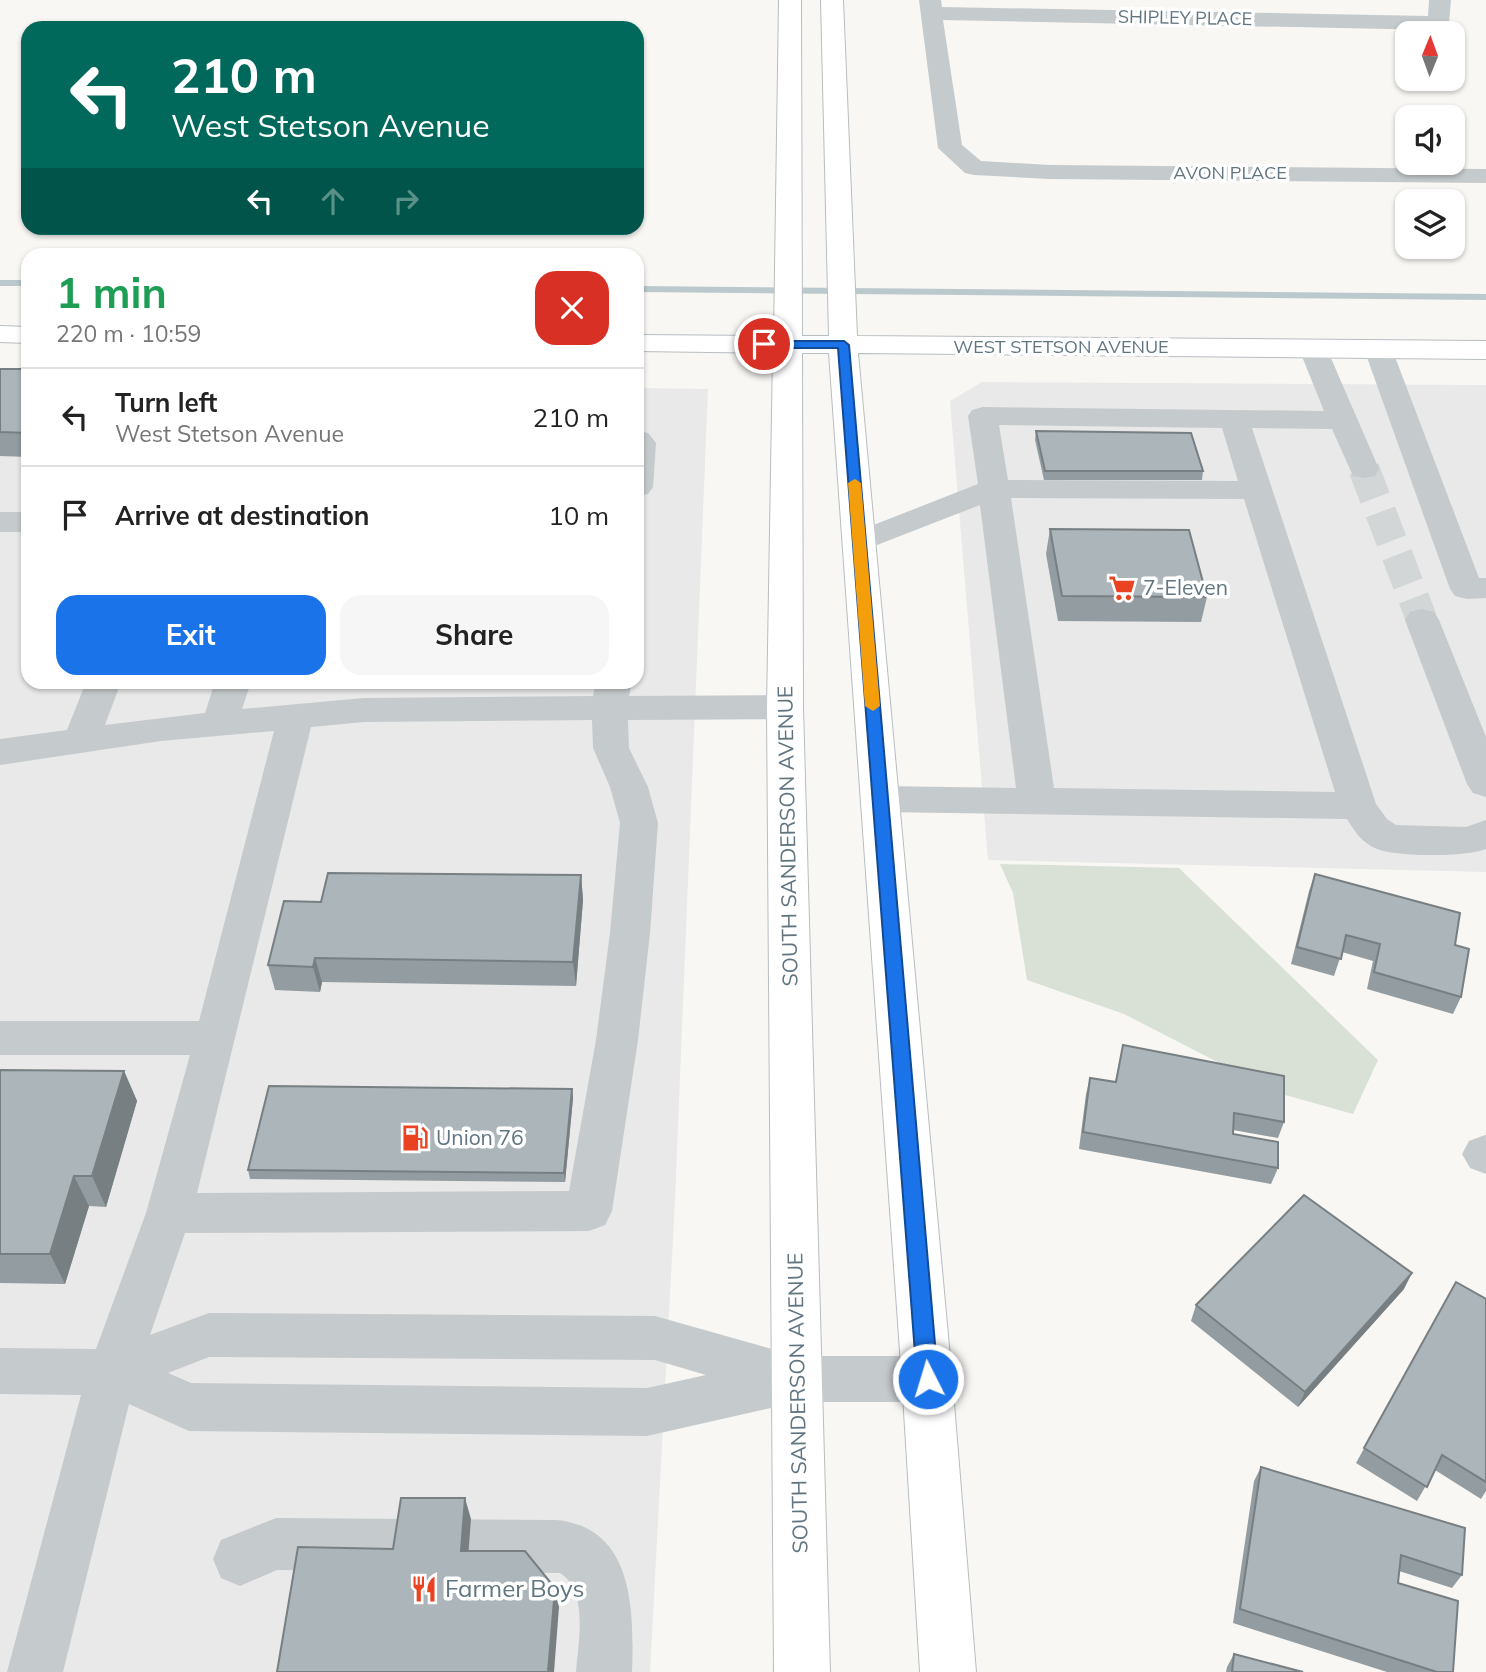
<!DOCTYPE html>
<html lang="en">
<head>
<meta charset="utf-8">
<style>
  body { margin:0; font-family:Mulish,sans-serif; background:#f6f6f6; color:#222; height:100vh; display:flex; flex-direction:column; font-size:26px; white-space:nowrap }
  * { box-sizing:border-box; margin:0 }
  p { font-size:23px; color:#767676 }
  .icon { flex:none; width:38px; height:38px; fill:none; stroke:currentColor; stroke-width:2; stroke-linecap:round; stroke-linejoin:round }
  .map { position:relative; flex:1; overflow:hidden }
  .drawer { position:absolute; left:21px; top:248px; width:623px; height:441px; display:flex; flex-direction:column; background:#fff; border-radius:21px; box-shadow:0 2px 5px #0004 }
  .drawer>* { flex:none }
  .top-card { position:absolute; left:21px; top:21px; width:623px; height:214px; border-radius:21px; box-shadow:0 2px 5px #0004; background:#00695c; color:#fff; overflow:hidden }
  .needle { width:46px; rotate:1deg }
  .tools { position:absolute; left:1395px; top:21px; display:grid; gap:14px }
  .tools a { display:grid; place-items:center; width:70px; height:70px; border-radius:14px; background:#fff; box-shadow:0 2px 5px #0004; font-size:35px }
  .pin { position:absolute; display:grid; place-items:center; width:60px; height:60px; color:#fff; margin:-30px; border:4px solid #fff; border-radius:50%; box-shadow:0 2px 7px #0007 }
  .me { position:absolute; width:77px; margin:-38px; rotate:355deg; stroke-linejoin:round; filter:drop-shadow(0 0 5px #0008) }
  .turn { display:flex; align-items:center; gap:24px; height:147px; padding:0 35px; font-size:32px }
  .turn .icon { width:91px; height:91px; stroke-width:2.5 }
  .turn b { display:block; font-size:49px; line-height:60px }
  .lanes { display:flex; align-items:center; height:66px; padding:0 35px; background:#0003; justify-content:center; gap:35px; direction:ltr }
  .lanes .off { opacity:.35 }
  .round { display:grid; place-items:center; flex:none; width:74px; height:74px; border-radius:21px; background:#f6f6f6 }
  .summary { display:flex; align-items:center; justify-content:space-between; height:119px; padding:0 35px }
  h1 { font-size:42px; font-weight:700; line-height:52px; color:#1e9e55 }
  .primary-button { display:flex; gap:14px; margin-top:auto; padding:14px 35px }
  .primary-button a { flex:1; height:80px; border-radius:21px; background:#1a73e8; color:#fff; font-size:28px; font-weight:700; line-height:80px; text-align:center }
  .primary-button a+a { background:#f6f6f6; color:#222 }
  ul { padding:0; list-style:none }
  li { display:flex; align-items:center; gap:21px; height:98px; padding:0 35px; border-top:2px solid #e0e0e0 }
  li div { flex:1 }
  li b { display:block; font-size:26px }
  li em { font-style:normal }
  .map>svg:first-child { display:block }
  .built { fill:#e8e9e8 }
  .green { fill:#d9e0d5 }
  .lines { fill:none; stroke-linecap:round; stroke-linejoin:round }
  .stream { fill:#bcc9cc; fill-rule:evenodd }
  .minor-tunnel { stroke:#d2d6d7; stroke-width:31; stroke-dasharray:31 15; stroke-linecap:butt }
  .major-casing { stroke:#b8bdc0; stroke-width:2 }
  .minor { fill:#c5cacc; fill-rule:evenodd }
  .major { fill:#fff; fill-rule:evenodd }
  .wall { fill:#939ca0 }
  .shaded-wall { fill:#787f82 }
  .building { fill:#abb5ba; stroke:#787f82; stroke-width:2 }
  .route { fill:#1a73e8; stroke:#114b97; stroke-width:2 }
  .slow { fill:#f59e0b }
  .labels { text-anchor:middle; stroke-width:7; stroke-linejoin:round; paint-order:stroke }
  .far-street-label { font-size:18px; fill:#617581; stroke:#fff }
  .poi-label { font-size:21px; fill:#617581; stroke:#fff; text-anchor:start }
  .street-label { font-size:21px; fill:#617581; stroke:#fff }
  .near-poi-label { font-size:24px; fill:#617581; stroke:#fff; text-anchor:start }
</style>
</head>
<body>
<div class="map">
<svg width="1486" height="1672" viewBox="0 0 1486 1672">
  <rect width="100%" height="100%" fill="#f8f7f4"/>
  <g class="built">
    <polygon points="982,382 1486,385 1486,872 988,860 950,401"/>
    <polygon points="0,383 28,383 28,682 637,682 637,388 708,389 675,1200 650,1672 0,1672"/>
  </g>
  <polygon class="green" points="1000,864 1179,868 1378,1060 1353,1114 1278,1093 1124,1014 1027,980 1013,893"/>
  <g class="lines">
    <g class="stream">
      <rect x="0" y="280" width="28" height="6"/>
      <polygon points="637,286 1486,294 1486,300 637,292"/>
    </g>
    <polyline class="minor-tunnel" points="1364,469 1422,620"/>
    <g class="major-casing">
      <g id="major">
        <polygon points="779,0 801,0 802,336 829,336 821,0 843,0 857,336 1486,341 1486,359 858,353 952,1379 976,1672 920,1672 902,1379 829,353 802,353 803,707 830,1672 774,1672 767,707 773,353 637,351 637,335 774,336"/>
        <polygon points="0,326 28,327 28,343 0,342"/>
      </g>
    </g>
    <g class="minor">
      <polygon points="919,0 941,0 942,7 1428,16 1429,0 1451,0 1449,23 1446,28 1438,30 943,20 962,145 981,161 1050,165 1486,169 1486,183 1050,179 974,175 965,173 938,148"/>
      <path d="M1313,340L1323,343L1327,349L1379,469L1375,476L1364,478L1353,476L1332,429L1252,428L1376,804L1387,819L1396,825L1466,827L1486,820V849C1466,857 1398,857 1377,849C1362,843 1355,832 1347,819L880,812L867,808L861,799L867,790L880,786L1016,788L980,505L859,552L848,549L843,542L848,535L978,484L968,416L972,410L983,407L1324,411L1299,349L1303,343ZM999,425L1222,428L1238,481L1008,480ZM1011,498L1244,499L1335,792L1054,788Z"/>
      <polygon points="1378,340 1388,343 1392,349 1479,578 1486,578 1486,598 1467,599 1455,596 1450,589 1364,349 1368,343"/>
      <polygon points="637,430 648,433 656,443 653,487 648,494 637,496"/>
      <rect x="0" y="512" width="28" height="20"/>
      <polygon points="1422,609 1434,612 1439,620 1486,737 1486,797 1473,793 1467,784 1405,620 1410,612"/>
      <path d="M86,682H121L105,725L205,713L215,682H251L242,709L364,698L593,696L596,682H632L629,696L785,695L798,699L803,707L798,715L785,719L628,720L629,748L648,787L658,823L650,933L638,1040L612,1211L605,1225L589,1231L185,1233L150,1335L209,1313L655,1316L797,1356H927L945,1363L952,1379L945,1395L927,1402H797L647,1436L189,1431L129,1404L63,1672H7L81,1395L0,1394V1348L96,1349L146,1213L190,1055H0V1021H199L274,731L161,741L0,765V739L67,730ZM592,720L593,748L610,787L620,823L610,933L596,1040L569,1191L197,1193L311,727L364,722ZM209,1357L655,1360L706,1375L647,1388L191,1383L168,1373Z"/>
      <polygon points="1485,1135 1486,1135 1486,1174 1470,1168 1462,1154 1469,1141"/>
      <path d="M276,1518L556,1520C635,1527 634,1613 632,1672H576C578,1644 589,1591 560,1573L277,1570L240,1586L221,1578L213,1559L221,1540Z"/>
    </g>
    <use href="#major" class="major"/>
  </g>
  <g class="wall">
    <polygon points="0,369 28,369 28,457 0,456"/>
    <polygon points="1036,431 1203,471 1202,480 1044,480 1035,440"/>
    <polygon points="1050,529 1207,597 1201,622 1058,621 1046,554"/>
    <polygon points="1315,874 1455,945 1461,997 1453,1014 1367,989 1373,961 1342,952 1334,976 1291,964 1309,891"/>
    <polygon points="581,875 583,900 576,986 322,982 320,992 275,990 268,965 321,902"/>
    <polygon points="1123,1045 1284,1122 1278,1138 1233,1130 1233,1134 1278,1168 1271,1184 1079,1149 1086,1094 1090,1078 1115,1082"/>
    <polygon points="0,1070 124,1071 137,1101 106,1207 89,1206 65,1284 0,1283"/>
    <polygon points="572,1089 573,1098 565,1182 250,1179 248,1170"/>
    <polygon points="1456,1282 1486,1299 1486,1491 1481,1499 1435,1470 1417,1501 1356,1463"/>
    <polygon points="1404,1289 1298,1407 1191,1321 1196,1305"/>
    <polygon points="1261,1467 1462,1575 1452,1588 1399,1571 1398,1583 1453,1672 1387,1672 1233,1623 1254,1481"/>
    <polygon points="1234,1654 1303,1672 1226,1672 1227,1667"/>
  </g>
  <g class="shaded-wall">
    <polygon points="581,875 583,900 576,986 573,962"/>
    <polygon points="315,958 322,982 320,992 313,967"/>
    <polygon points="124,1071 137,1101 106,1207 92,1176"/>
    <polygon points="572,1089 573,1098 565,1182 564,1173"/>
    <polygon points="74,1176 89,1206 65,1284 50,1254"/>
    <polygon points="1412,1273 1404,1289 1298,1407 1305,1392"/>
    <polygon points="465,1498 471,1519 467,1571 461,1551"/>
    <polygon points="555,1588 559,1607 554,1672 548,1672"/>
  </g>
  <g class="building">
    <polygon points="0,369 28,369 28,433 0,432"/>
    <polygon points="1036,431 1191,433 1203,471 1045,471"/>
    <polygon points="1050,529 1189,530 1207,597 1062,596"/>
    <polygon points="328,873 581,875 573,962 315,958 313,967 268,965 284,901 321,902"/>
    <polygon points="1315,874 1460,913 1455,945 1469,949 1461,997 1374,972 1380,944 1346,935 1341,959 1297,947"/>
    <polygon points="1123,1045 1284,1076 1284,1122 1234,1113 1233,1134 1278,1142 1278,1168 1083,1132 1090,1078 1116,1082"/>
    <polygon points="0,1070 124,1071 92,1176 74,1176 50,1254 0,1254"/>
    <polygon points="269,1086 572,1089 564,1173 248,1170"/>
    <polygon points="1304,1195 1412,1273 1305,1392 1196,1305"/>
    <polygon points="1456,1282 1486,1299 1486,1482 1442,1455 1427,1487 1364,1448"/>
    <polygon points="1261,1467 1465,1528 1462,1575 1401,1555 1398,1583 1458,1601 1453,1672 1437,1672 1240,1609"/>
    <polygon points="401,1498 465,1498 461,1551 525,1551 555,1588 548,1672 277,1672 298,1547 393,1549"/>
    <polygon points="1234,1654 1303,1672 1232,1672"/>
  </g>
  <polygon class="route" points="844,341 849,345 938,1379 935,1386 928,1389 920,1386 917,1379 838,348 764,348 759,344 764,341"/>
  <polygon class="slow" points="855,479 861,483 880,706 873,711 865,706 848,483"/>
  <defs>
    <g id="supermarket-bare" transform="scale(2.1)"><path d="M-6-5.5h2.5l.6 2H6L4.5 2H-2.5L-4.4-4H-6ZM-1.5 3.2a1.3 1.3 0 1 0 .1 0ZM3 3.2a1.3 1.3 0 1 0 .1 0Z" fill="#ea4322" stroke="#fff" stroke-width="2.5" paint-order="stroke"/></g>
    <g id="fuel-bare" transform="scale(2.1)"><path d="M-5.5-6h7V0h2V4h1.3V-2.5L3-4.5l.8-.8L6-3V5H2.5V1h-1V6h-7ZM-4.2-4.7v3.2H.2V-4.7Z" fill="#ea4322" stroke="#fff" stroke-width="2.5" paint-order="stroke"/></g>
    <g id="restaurant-bare" transform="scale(2.1)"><path d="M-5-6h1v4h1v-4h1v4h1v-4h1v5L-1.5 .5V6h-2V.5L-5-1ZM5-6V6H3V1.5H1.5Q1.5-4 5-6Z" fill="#ea4322" stroke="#fff" stroke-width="2.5" paint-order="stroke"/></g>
  </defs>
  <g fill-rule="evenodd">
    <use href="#supermarket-bare" x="1122" y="588"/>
    <use href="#fuel-bare" x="415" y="1138"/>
    <use href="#restaurant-bare" x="424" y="1589"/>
  </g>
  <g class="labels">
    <g class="far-street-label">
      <text transform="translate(1185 18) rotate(1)" y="6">SHIPLEY PLACE</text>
      <text x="1230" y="179">AVON PLACE</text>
      <text x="1061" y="353">WEST STETSON AVENUE</text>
    </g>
    <g class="poi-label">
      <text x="1143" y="595">7-Eleven</text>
      <text x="436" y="1145">Union 76</text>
    </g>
    <g class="street-label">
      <text transform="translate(788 836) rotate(-91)" y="7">SOUTH SANDERSON AVENUE</text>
      <text transform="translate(798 1403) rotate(-91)" y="7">SOUTH SANDERSON AVENUE</text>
    </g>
    <g class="near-poi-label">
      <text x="445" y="1597">Farmer Boys</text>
    </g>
  </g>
</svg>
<div class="tools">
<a><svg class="needle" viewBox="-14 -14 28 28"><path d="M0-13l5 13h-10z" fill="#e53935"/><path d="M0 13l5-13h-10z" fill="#767676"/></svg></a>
<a><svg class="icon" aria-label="sound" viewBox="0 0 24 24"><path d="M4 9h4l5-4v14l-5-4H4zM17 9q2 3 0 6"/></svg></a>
<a><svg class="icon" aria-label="layers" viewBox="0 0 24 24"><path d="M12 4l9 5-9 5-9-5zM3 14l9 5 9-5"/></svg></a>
</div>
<div class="pin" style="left:764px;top:344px;background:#d93025"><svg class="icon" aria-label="arrive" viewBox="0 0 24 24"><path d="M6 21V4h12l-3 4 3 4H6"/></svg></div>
<svg class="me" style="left:928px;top:1379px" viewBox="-20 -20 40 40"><circle r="17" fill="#1a73e8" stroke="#fff" stroke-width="3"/><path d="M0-11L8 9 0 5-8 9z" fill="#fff"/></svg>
<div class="top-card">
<div class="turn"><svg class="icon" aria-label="left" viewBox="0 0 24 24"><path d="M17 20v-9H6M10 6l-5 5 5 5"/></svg><div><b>210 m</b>West Stetson Avenue</div></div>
<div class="lanes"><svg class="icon" aria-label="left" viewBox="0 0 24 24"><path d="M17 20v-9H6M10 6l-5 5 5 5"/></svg><svg class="icon off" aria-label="ahead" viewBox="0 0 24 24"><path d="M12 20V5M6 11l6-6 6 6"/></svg><svg class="icon off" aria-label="right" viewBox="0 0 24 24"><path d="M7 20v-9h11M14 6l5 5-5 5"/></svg></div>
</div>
<section class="drawer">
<div class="summary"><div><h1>1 min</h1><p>220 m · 10:59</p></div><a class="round" style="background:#d93025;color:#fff"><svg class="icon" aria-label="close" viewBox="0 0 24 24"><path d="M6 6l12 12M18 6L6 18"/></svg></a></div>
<ul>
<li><svg class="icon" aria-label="left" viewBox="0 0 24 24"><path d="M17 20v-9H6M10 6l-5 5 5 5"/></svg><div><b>Turn left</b><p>West Stetson Avenue</p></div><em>210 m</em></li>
<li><svg class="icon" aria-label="arrive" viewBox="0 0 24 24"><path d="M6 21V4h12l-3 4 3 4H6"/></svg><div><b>Arrive at destination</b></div><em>10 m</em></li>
</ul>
<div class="primary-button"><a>Exit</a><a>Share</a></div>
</section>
</div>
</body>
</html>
